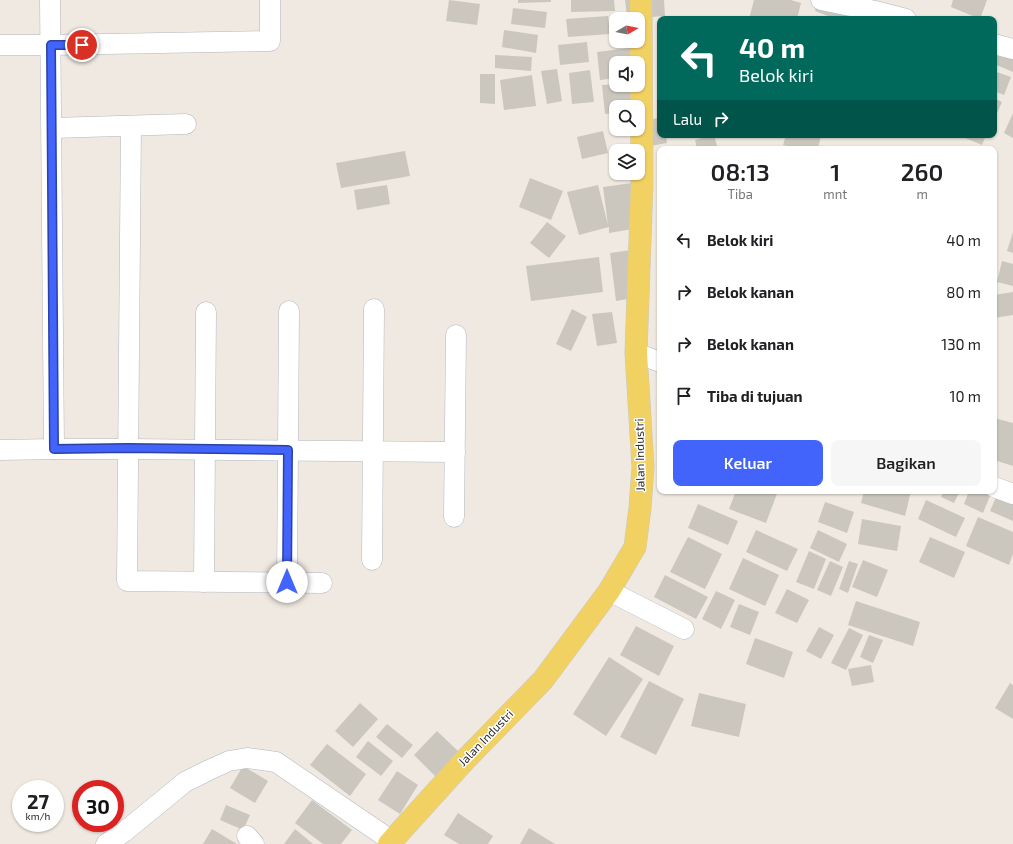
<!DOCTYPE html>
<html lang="id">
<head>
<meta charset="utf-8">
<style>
  body { margin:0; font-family:"Exo 2",sans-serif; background:#f6f6f6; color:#202124; height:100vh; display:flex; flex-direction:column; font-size:15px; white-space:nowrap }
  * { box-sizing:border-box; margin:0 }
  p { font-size:13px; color:#757577 }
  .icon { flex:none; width:22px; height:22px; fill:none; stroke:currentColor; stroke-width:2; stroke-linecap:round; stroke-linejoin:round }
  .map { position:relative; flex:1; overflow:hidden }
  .drawer { position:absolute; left:657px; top:146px; width:340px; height:348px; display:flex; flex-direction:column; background:#fff; border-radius:8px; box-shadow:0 1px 3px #0004 }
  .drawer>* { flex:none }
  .guide { position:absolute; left:657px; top:16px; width:340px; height:122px; border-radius:8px; box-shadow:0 1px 3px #0004; background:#00695c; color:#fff; overflow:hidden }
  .needle { width:26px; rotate:80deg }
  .controls { position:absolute; left:609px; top:12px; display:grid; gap:8px }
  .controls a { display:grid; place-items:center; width:36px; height:36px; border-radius:8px; background:#fff; box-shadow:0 1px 3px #0004; font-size:20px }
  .speed { position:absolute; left:12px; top:780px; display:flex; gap:8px; font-size:20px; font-weight:700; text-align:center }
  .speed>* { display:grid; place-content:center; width:52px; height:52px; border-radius:50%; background:#fff; box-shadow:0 1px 3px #0004; line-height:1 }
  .speed small { font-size:10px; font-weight:400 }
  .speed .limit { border:6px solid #d22; background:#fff; color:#111 }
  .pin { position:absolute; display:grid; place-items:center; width:34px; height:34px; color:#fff; margin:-17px; border:2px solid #fff; border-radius:50%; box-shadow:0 1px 4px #0007 }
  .me { position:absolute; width:44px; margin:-22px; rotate:0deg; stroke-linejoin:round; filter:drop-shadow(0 0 3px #0008) }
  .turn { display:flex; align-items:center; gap:14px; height:84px; padding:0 16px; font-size:18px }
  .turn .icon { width:52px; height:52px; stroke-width:2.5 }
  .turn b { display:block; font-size:28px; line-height:34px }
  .then { display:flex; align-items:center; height:38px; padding:0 16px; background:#0003; gap:8px; font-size:15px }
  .eta { display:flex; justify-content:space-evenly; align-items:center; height:68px; text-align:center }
  .eta b { font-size:24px; font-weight:600; line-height:28px }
  .primary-button { display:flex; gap:8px; margin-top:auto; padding:8px 16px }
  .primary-button a { flex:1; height:46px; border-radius:8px; background:#4264fb; color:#fff; font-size:16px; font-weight:600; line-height:46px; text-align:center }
  .primary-button a+a { background:#f6f6f6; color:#202124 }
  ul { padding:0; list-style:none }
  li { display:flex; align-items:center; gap:12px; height:52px; padding:0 16px }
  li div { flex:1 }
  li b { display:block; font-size:15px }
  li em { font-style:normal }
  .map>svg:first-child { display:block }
  .building { fill:#cbc7bf }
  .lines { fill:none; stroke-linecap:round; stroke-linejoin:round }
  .street-casing { stroke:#b4b7c1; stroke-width:21 }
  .primary-casing { stroke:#c9c9c9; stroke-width:23 }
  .street { stroke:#fff; stroke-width:20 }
  .primary { stroke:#f2d163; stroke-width:22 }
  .route-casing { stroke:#2b41a3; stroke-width:10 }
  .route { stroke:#4264fb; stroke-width:7 }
  .labels { text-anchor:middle; stroke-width:3; stroke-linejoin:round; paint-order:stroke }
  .street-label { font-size:12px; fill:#2e2e2e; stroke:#fff }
</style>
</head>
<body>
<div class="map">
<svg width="1013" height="844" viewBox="0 0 1013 844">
  <rect width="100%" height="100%" fill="#efe9e1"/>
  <g class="building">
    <polygon points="449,0 480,4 477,25 446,21"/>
    <polygon points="518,0 551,0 551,2 518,3"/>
    <polygon points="571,0 614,0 615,11 571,12"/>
    <polygon points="625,0 645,0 647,13 627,16"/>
    <polygon points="650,0 664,0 665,16 651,17"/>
    <polygon points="754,0 791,0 801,3 797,19 749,19"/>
    <polygon points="819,0 856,0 849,19 836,19 815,11"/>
    <polygon points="953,0 987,0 980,19 951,7"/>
    <polygon points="513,8 547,12 545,28 511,24"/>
    <polygon points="608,16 610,34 568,37 566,19"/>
    <polygon points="504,30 538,35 536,53 502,47"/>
    <polygon points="994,33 1013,40 1013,72 994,64"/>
    <polygon points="587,42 589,62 560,65 558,45"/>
    <polygon points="630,48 632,63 616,63 616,78 600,80 597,52"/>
    <polygon points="495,55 532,57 531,71 495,68"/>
    <polygon points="557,69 562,101 547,104 541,71"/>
    <polygon points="590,70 594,102 572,104 569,73"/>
    <polygon points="994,71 1011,77 1004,95 994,91"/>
    <polygon points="480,74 495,74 495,104 480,103"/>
    <polygon points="532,75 536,106 504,110 500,80"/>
    <polygon points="616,84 616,85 638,85 638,107 616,107 616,113 605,114 602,85"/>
    <polygon points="994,98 1002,102 994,120"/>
    <polygon points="1013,113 1013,138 1004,133"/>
    <polygon points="660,118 660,135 666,135 667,143 639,148 638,121"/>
    <polygon points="603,131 608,153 582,159 577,137"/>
    <polygon points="713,135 714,135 718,149 697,149 695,140"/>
    <polygon points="786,135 821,135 818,149 800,149 783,145"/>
    <polygon points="958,135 986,135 982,145"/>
    <polygon points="405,151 410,176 341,188 336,163"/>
    <polygon points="530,178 563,191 551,220 519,207"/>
    <polygon points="639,182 645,227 609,233 609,227 579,235 567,192 598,185 608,225 603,187"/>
    <polygon points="387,185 390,204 357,210 354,190"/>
    <polygon points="547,222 566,236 549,258 530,243"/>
    <polygon points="1013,232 1013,253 1007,251"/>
    <polygon points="638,249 645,296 616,301 610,253"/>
    <polygon points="599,257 603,292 531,301 526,266"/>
    <polygon points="1002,261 1013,264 1013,286 997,282"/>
    <polygon points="1013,292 1013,315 994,318 994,295"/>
    <polygon points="572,309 587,317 571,351 556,344"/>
    <polygon points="612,312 617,343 597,346 592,314"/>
    <polygon points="994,418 1013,423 1013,466 994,460"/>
    <polygon points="736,491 778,491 766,523 729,509"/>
    <polygon points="864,491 911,491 905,516 861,503"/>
    <polygon points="944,491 960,491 954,503 941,497"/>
    <polygon points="969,491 992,491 983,513 964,504"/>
    <polygon points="997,495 1013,502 1013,521 990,511"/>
    <polygon points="926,500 965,518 956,537 918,519"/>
    <polygon points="825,502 854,512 847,533 818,522"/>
    <polygon points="698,504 738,521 728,545 688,528"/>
    <polygon points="978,517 1013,532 1013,554 1009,565 966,546"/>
    <polygon points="862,519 901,526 897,551 858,544"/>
    <polygon points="756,530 798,549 787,571 746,552"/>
    <polygon points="818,530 847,544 839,562 810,548"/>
    <polygon points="688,537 722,554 705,589 670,572"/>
    <polygon points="930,537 965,552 954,578 919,562"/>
    <polygon points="809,551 826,559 814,589 796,582"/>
    <polygon points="743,558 779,575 765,606 729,589"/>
    <polygon points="863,560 888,570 877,597 852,587"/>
    <polygon points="830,561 843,567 831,596 817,590"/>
    <polygon points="849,561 858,564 848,593 839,589"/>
    <polygon points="665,575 708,597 696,619 654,597"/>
    <polygon points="787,589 809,600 797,623 775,613"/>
    <polygon points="716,591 735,600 721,629 702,619"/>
    <polygon points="856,601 920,622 913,646 848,625"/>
    <polygon points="739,604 759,612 750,635 730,627"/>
    <polygon points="636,626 674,646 659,676 620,655"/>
    <polygon points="819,627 834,635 821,659 806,651"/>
    <polygon points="849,628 863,635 846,670 831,663"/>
    <polygon points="869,635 883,640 873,663 860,657"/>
    <polygon points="755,638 793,652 784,678 746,664"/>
    <polygon points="609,657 643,679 606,736 573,714"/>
    <polygon points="871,665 874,682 852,686 848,669"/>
    <polygon points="649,681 684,699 656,755 620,737"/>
    <polygon points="1010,683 1013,685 1013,719 995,708"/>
    <polygon points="699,693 746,704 739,737 691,726"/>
    <polygon points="360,703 378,719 353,747 335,731"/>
    <polygon points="387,724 413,745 402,758 376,737"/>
    <polygon points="437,731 460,753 436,777 414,755"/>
    <polygon points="368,741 393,761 381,776 356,757"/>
    <polygon points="327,744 366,774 350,796 310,765"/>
    <polygon points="243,766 268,781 255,803 230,788"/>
    <polygon points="397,771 418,785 400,814 378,800"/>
    <polygon points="312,800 352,830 341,844 323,844 295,823"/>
    <polygon points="226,805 250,815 243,830 220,820"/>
    <polygon points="458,813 493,836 488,844 459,844 444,835"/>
    <polygon points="529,828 555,844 520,844"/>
    <polygon points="212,829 237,844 203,844"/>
    <polygon points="295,829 313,844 284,844"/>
  </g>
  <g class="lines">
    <g class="street-casing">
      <g id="street">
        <polyline points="821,0 875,11 906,19"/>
        <polyline points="994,44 1013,49"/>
        <polyline points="0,45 51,45 270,41 270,0"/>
        <polyline points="131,126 127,581 322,583"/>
        <polyline points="52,128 186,124"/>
        <polyline points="636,353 660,362"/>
        <polyline points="54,449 128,449 455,452"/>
        <polyline points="0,450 54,449 50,0"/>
        <polyline points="994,487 1013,494"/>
        <polyline points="454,517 456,335"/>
        <polyline points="372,560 374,309"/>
        <polyline points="204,582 206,312"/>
        <polyline points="287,582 289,311"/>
        <polyline points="609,591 684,629"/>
        <polyline points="247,836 254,844"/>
        <polyline points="106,844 124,832 185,782 209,770 229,761 247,758 276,762 392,841"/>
      </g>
    </g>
    <g class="primary-casing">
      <polyline id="primary" points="389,844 465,760 543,680 609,591 635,547 640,508 643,467 636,353 642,183 641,0"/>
    </g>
    <use href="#street" class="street"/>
    <use href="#primary" class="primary"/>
  </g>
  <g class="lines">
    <g class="route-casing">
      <polyline id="route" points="82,45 51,45 54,449 128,448 288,450 287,582"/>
    </g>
    <use href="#route" class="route"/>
  </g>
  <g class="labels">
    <g class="street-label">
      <text transform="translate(640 455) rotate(-91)" y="4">Jalan Industri</text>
      <text transform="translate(486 738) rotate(-46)" y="4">Jalan Industri</text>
    </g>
  </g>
</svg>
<div class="controls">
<a><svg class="needle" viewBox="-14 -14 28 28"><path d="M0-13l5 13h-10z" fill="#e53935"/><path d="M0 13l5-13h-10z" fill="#757577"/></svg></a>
<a><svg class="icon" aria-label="sound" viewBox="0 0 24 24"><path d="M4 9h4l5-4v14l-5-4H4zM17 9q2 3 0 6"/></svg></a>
<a><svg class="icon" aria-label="search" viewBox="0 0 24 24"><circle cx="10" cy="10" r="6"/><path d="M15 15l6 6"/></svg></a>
<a><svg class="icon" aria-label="layers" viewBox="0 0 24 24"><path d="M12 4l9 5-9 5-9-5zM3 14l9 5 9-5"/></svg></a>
</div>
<div class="speed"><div>27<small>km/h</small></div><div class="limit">30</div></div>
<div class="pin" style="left:82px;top:45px;background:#d93025"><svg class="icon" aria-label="arrive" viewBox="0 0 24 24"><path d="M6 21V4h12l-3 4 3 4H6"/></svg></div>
<svg class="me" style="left:287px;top:582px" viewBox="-20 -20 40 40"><circle r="19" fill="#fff"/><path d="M0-13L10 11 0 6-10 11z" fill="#4264fb"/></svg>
<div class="guide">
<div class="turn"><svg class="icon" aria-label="left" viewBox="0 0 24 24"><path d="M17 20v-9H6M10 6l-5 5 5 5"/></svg><div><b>40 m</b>Belok kiri</div></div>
<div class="then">Lalu<svg class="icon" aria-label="right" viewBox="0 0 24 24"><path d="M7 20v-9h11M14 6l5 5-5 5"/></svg></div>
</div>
<section class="drawer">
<div class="eta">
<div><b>08:13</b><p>Tiba</p></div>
<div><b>1</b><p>mnt</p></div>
<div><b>260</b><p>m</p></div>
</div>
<ul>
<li><svg class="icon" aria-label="left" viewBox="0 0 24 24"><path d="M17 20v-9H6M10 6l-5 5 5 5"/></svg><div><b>Belok kiri</b></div><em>40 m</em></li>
<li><svg class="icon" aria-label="right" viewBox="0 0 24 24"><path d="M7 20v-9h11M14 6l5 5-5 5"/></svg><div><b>Belok kanan</b></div><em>80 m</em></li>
<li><svg class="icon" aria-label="right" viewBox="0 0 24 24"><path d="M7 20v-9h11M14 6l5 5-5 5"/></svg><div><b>Belok kanan</b></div><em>130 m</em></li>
<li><svg class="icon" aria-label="arrive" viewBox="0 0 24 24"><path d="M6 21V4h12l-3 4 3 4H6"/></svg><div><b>Tiba di tujuan</b></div><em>10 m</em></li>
</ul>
<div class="primary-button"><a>Keluar</a><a>Bagikan</a></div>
</section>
</div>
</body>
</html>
